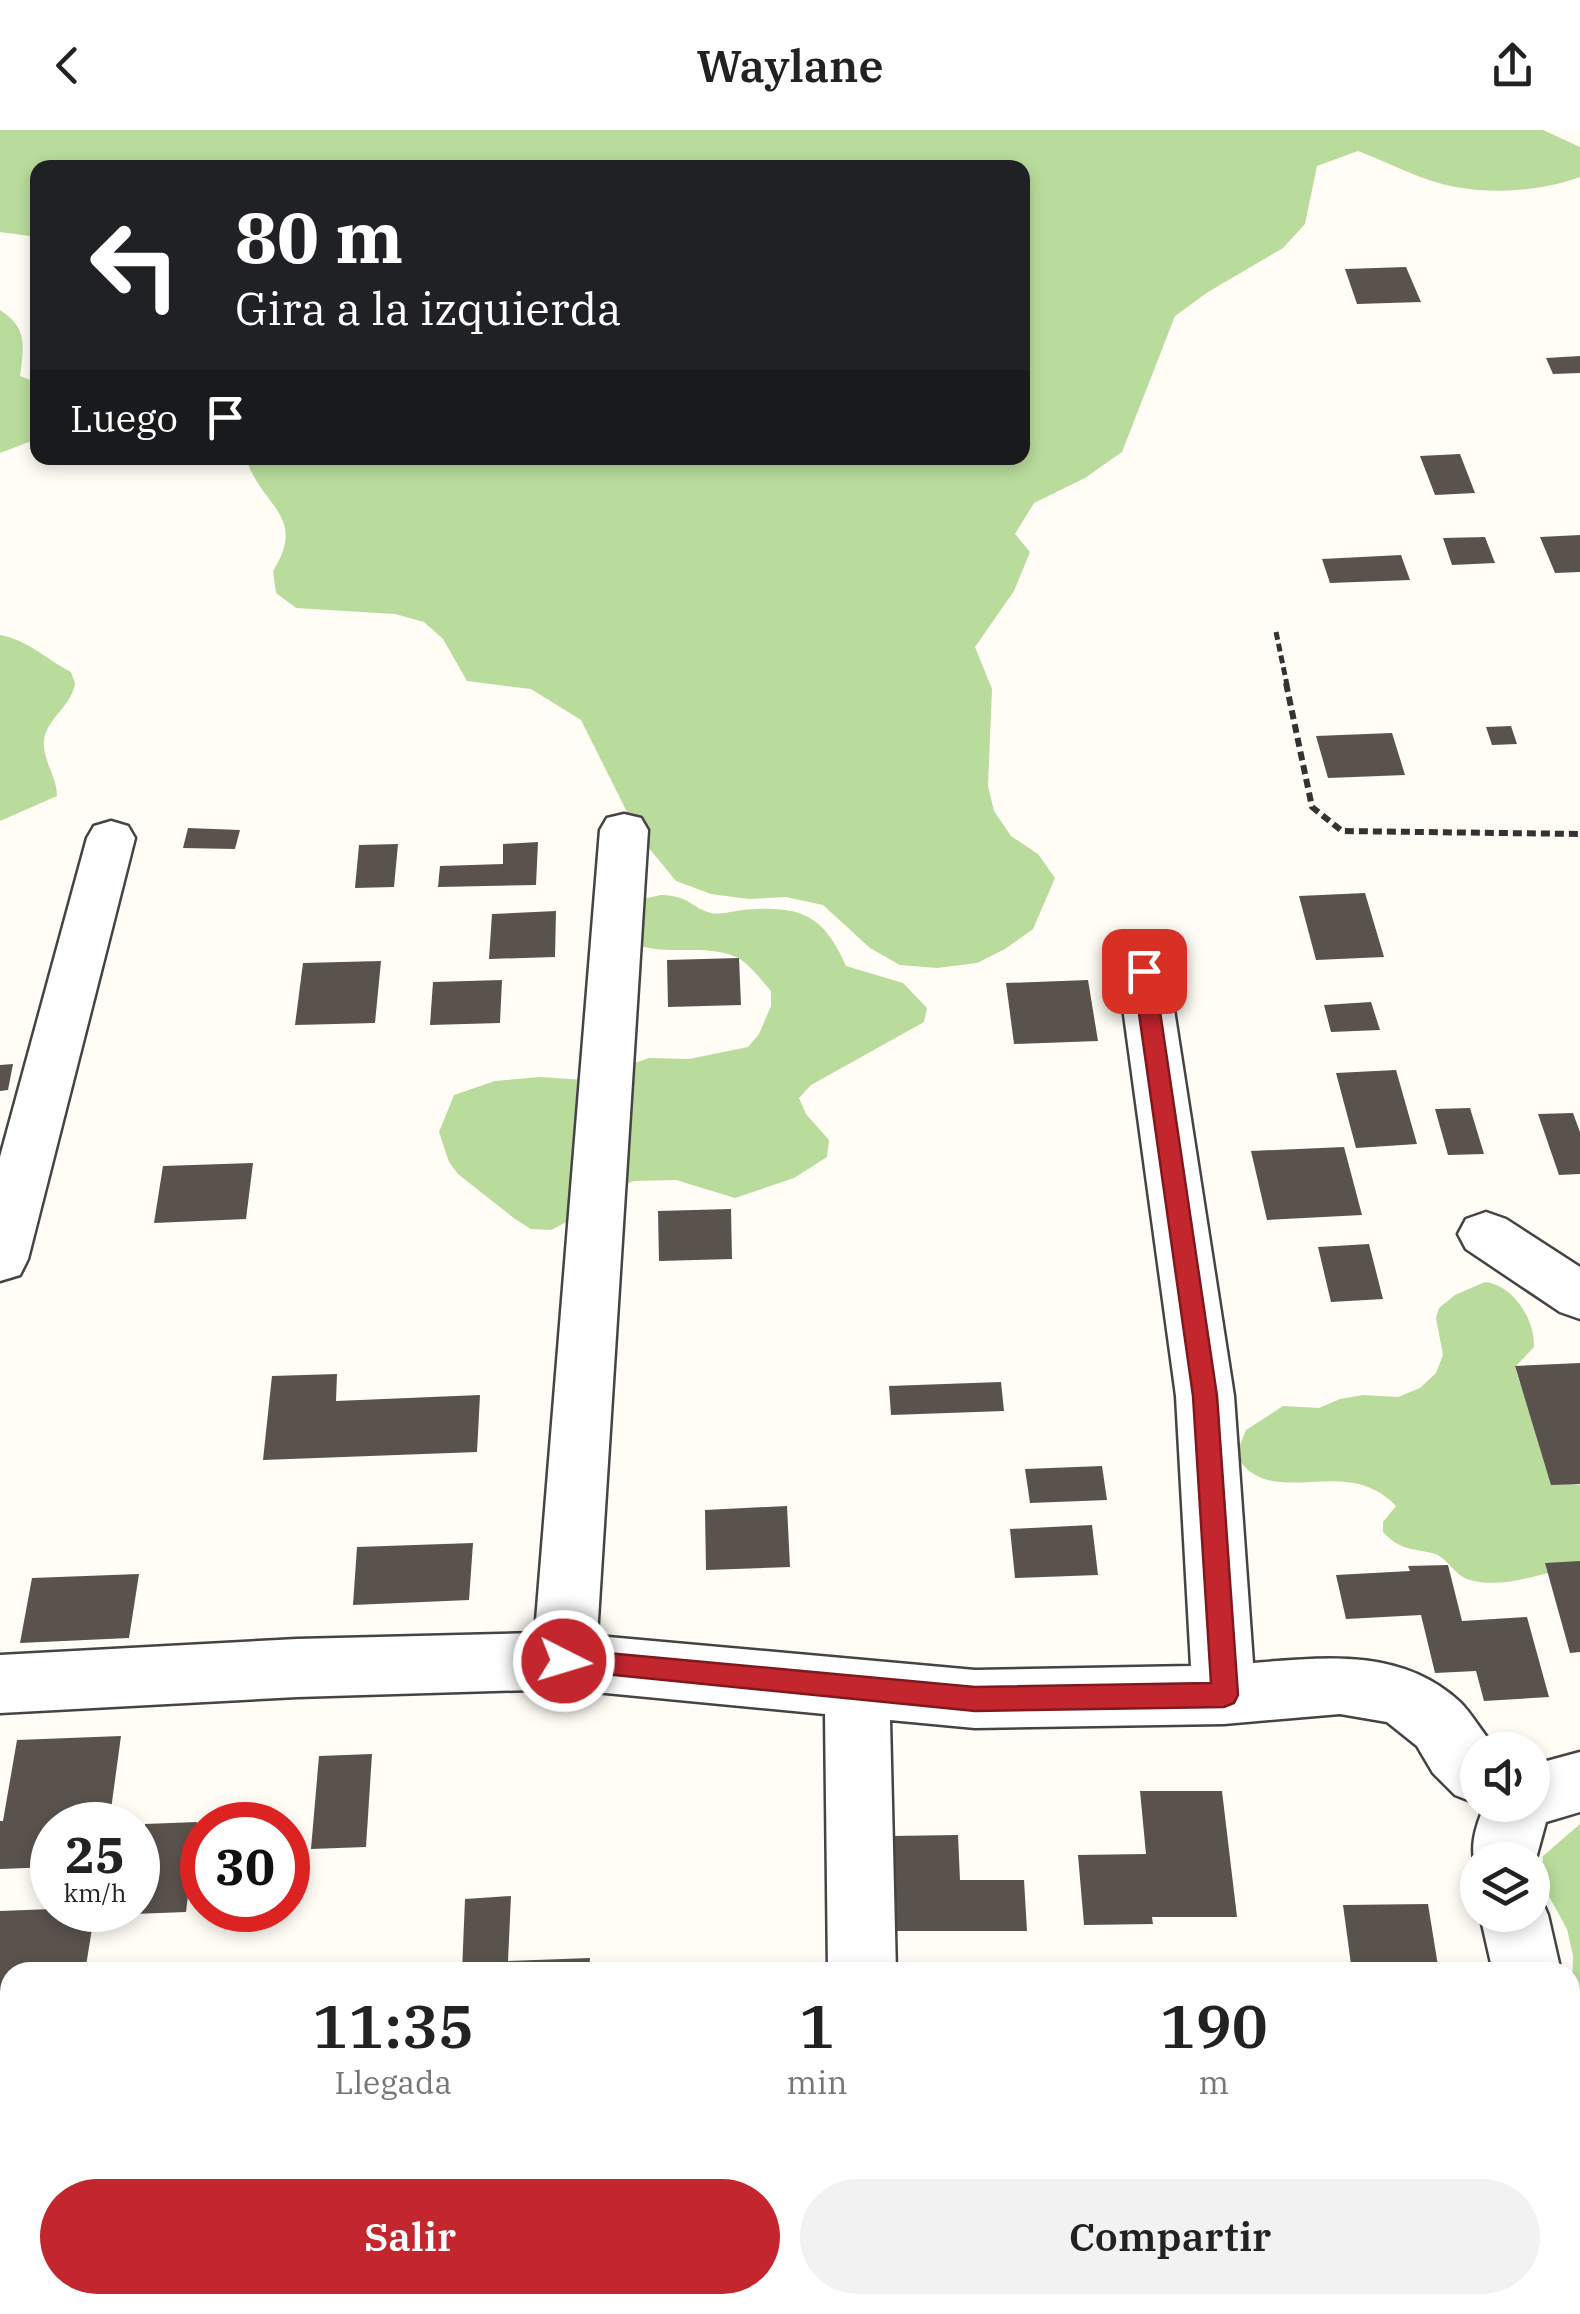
<!DOCTYPE html>
<html lang="es">
<head>
<meta charset="utf-8">
<style>
  body { margin:0; font-family:"IBM Plex Serif",serif; background:#f2f2f2; color:#222; height:100vh; display:flex; flex-direction:column; font-size:38px; white-space:nowrap }
  * { box-sizing:border-box; margin:0 }
  p { font-size:32px; color:#767676 }
  .icon { flex:none; width:55px; height:55px; fill:none; stroke:currentColor; stroke-width:2; stroke-linecap:round; stroke-linejoin:round }
  .map { position:relative; flex:1; overflow:hidden }
  .panel { position:absolute; left:0px; top:1832px; width:1580px; height:352px; display:flex; flex-direction:column; background:#fff; border-radius:30px 30px 0 0; box-shadow:0 5px 15px #0003 }
  .panel>* { flex:none }
  .banner { position:absolute; left:30px; top:30px; width:1000px; height:305px; border-radius:20px; box-shadow:0 5px 15px #0003; background:#202124; color:#fff; overflow:hidden }
  .tools { position:absolute; left:1460px; top:1602px; display:grid; gap:20px }
  .tools a { display:grid; place-items:center; width:90px; height:90px; border-radius:50%; background:#fff; box-shadow:0 5px 15px #0003; font-size:50px }
  .speed { position:absolute; left:30px; top:1672px; display:flex; gap:20px; font-size:50px; font-weight:700; text-align:center }
  .speed>* { display:grid; place-content:center; width:130px; height:130px; border-radius:50%; background:#fff; box-shadow:0 5px 15px #0003; line-height:1 }
  .speed small { font-size:25px; font-weight:400 }
  .speed .limit { border:15px solid #d22; background:#fff; color:#111 }
  .pin { position:absolute; display:grid; place-items:center; width:85px; height:85px; color:#fff; margin:-42px; border-radius:20px; box-shadow:0 5px 15px #0006 }
  .me { position:absolute; width:110px; margin:-55px; rotate:95deg; stroke-linejoin:round; filter:drop-shadow(0 0 8px #0008) }
  .turn { display:flex; align-items:center; gap:35px; height:210px; padding:0 40px; font-size:45px }
  .turn .icon { width:130px; height:130px; stroke-width:2.5 }
  .turn b { display:block; font-size:70px; line-height:85px }
  .then { display:flex; align-items:center; height:95px; padding:0 40px; background:#0003; gap:20px; font-size:38px }
  .eta { display:flex; justify-content:space-evenly; align-items:center; height:170px; text-align:center }
  .eta b { font-size:60px; font-weight:600; line-height:70px }
  .button { display:flex; gap:20px; margin-top:auto; padding:20px 40px }
  .button a { flex:1; height:115px; border-radius:60px; background:#c4262e; color:#fff; font-size:40px; font-weight:600; line-height:115px; text-align:center }
  .button a+a { background:#f2f2f2; color:#222 }
  header { display:flex; justify-content:space-between; align-items:center; height:130px; padding:0 40px; background:#fff; font-size:45px; font-weight:600 }
  .map>svg:first-child { display:block }
  .forest { fill:#b9dc9c }
  .building { fill:#5a524d }
  .lines { fill:none; stroke-linecap:round; stroke-linejoin:round }
  .minor-casing { stroke:#444; stroke-width:5 }
  .path-far1 { stroke:#333; stroke-width:5; stroke-dasharray:8 4; stroke-linecap:butt }
  .path { stroke:#333; stroke-width:6; stroke-dasharray:9 5; stroke-linecap:butt }
  .minor { fill:#fff; fill-rule:evenodd }
  .route { fill:#c4262e; stroke:#7f191e; stroke-width:2.5 }
</style>
</head>
<body>
<header><svg class="icon" aria-label="back" viewBox="0 0 24 24"><path d="M15 5l-7 7 7 7"/></svg>Waylane<svg class="icon" aria-label="share" viewBox="0 0 24 24"><path d="M12 15V3M7 8l5-5 5 5M5 13v7h14v-7"/></svg></header>
<div class="map">
<svg width="1580" height="2184" viewBox="0 0 1580 2184">
  <rect width="100%" height="100%" fill="#fffdf5"/>
  <g class="forest">
    <path d="M0,0H1543L1580,17V47C1543,61 1494,64 1455,57C1423,51 1389,33 1358,21L1317,36L1305,94L1283,118L1208,162L1175,186L1122,322L1085,348L1034,373L1015,404L1030,422L1014,461L975,517L992,559L988,656L994,681L1011,706L1038,724L1055,748L1033,799L1005,819L977,833L937,838L900,835L870,818L823,775L786,767L749,769L711,764L676,751L639,706L581,590L531,559L467,551L443,509L424,492L395,484L296,478L276,463L273,441C308,385 261,377 246,328H1022V38H38L37,107L0,102Z"/>
    <path d="M0,180C28,198 24,216 20,246L38,253L37,309L0,323Z"/>
    <path d="M0,505C28,510 46,529 71,542L75,553C72,576 47,588 44,610C42,630 57,646 57,666L0,691Z"/>
    <path d="M661,765C691,766 691,778 711,783C720,785 734,781 742,780C799,775 823,783 846,836L903,853L927,878L924,892L811,955L799,968L806,984L829,1010L827,1027L794,1048L735,1068L676,1050L634,1051L615,1058L586,1082L551,1100L531,1099L515,1089L458,1044L449,1032L439,1002L454,965L495,951L540,947L586,950L649,928L689,929L748,917L759,904L771,876V861C761,850 749,833 736,827C706,813 665,827 631,813L643,769Z"/>
    <path d="M1485,1152C1513,1155 1535,1189 1534,1217L1515,1237C1519,1254 1528,1271 1533,1290C1541,1319 1542,1351 1580,1355V1436C1545,1441 1505,1460 1470,1450C1454,1446 1447,1426 1432,1423C1410,1418 1400,1420 1383,1402V1392L1396,1376C1344,1321 1270,1384 1236,1325L1246,1300L1283,1276L1319,1278L1340,1269L1363,1265L1398,1267L1420,1258L1436,1243L1443,1225L1436,1188L1439,1178L1455,1165Z"/>
    <polygon points="1580,1694 1580,1939 1570,1918 1573,1826 1567,1799 1541,1752 1543,1726"/>
  </g>
  <g class="building">
    <polygon points="1406,137 1421,172 1357,174 1345,139"/>
    <polygon points="1580,226 1580,243 1553,244 1546,228"/>
    <polygon points="1460,324 1475,363 1435,365 1420,326"/>
    <polygon points="1580,405 1580,442 1555,443 1540,407"/>
    <polygon points="1485,407 1495,433 1452,435 1443,408"/>
    <polygon points="1401,425 1410,450 1330,453 1322,429"/>
    <polygon points="1511,596 1517,614 1492,615 1486,597"/>
    <polygon points="1392,603 1405,645 1328,648 1316,606"/>
    <polygon points="188,698 240,700 235,719 183,718"/>
    <polygon points="538,712 536,755 438,757 440,736 503,734 503,714"/>
    <polygon points="398,714 394,757 355,758 359,715"/>
    <polygon points="1365,763 1384,827 1316,830 1299,766"/>
    <polygon points="556,781 555,827 489,829 492,784"/>
    <polygon points="739,828 741,875 668,877 667,830"/>
    <polygon points="381,831 375,893 295,895 303,833"/>
    <polygon points="502,850 500,893 430,895 433,852"/>
    <polygon points="1088,850 1098,911 1014,914 1006,853"/>
    <polygon points="1371,872 1380,900 1331,902 1324,875"/>
    <polygon points="13,934 8,960 0,961 0,935"/>
    <polygon points="1396,940 1417,1014 1356,1018 1336,943"/>
    <polygon points="1470,978 1484,1024 1448,1025 1435,979"/>
    <polygon points="1573,983 1580,1002 1580,1044 1559,1045 1538,984"/>
    <polygon points="1344,1017 1362,1085 1267,1090 1251,1021"/>
    <polygon points="253,1033 246,1089 154,1093 163,1036"/>
    <polygon points="731,1079 732,1129 659,1131 658,1081"/>
    <polygon points="1369,1114 1383,1169 1331,1172 1318,1117"/>
    <polygon points="1580,1233 1580,1354 1551,1355 1515,1236"/>
    <polygon points="337,1244 336,1271 480,1265 477,1322 263,1330 272,1246"/>
    <polygon points="1001,1252 1004,1281 891,1285 889,1256"/>
    <polygon points="1102,1336 1107,1370 1030,1373 1025,1339"/>
    <polygon points="787,1376 790,1437 706,1440 705,1380"/>
    <polygon points="1092,1395 1098,1445 1015,1448 1010,1399"/>
    <polygon points="473,1413 469,1470 353,1475 357,1417"/>
    <polygon points="1580,1431 1580,1522 1570,1523 1545,1433"/>
    <polygon points="1448,1435 1462,1491 1527,1487 1549,1567 1484,1571 1476,1541 1435,1543 1421,1485 1346,1489 1336,1445 1410,1441 1408,1436"/>
    <polygon points="139,1444 129,1508 20,1513 32,1448"/>
    <polygon points="121,1606 110,1687 72,1688 71,1695 52,1695 52,1737 0,1739 0,1691 3,1691 17,1610"/>
    <polygon points="372,1624 366,1717 311,1719 319,1626"/>
    <polygon points="1140,1661 1222,1661 1237,1787 1152,1787 1153,1794 1084,1795 1078,1725 1146,1724"/>
    <polygon points="197,1692 186,1782 133,1784 138,1780 145,1694"/>
    <polygon points="958,1705 960,1750 1024,1750 1027,1801 894,1801 892,1706"/>
    <polygon points="511,1766 508,1831 590,1828 589,1842 462,1842 465,1769"/>
    <polygon points="1428,1774 1439,1842 1352,1842 1343,1775"/>
    <polygon points="52,1779 95,1780 85,1842 10,1842 10,1863 0,1864 0,1781"/>
  </g>
  <g class="lines">
    <g class="minor-casing">
      <g id="minor">
        <path d="M624,684L641,688L648,700L597,1506L975,1540L1191,1536L1176,1266L1118,841L1125,828L1143,823L1161,828L1168,841L1234,1266L1253,1533C1326,1527 1402,1518 1460,1572C1474,1586 1483,1605 1498,1620H1478V1674L1455,1665L1433,1643L1417,1616L1387,1592L1340,1584L1224,1594L975,1598L890,1590L896,1842H828L825,1584L564,1559L297,1567L0,1583V1525L297,1509L535,1503L600,700L607,688Z"/>
        <polygon points="111,691 128,696 135,708 28,1129 20,1145 0,1151 0,1027 87,708 94,696"/>
        <polygon points="1486,1082 1506,1089 1580,1137 1580,1189 1560,1182 1466,1119 1458,1104 1466,1089"/>
        <path d="M1580,1622V1682L1546,1692L1532,1743V1730H1478V1743C1468,1721 1475,1697 1485,1675H1532V1635Z"/>
        <polygon points="1532,1760 1538,1762 1548,1785 1561,1842 1493,1842 1480,1785 1532,1785"/>
        <polygon points="1570,2003 1580,2007 1580,2122 1570,2117"/>
        <rect x="831" y="2175" width="74" height="9"/>
      </g>
    </g>
    <polyline class="path-far1" points="1276,502 1287,555"/>
    <polyline class="path" points="1286,553 1312,677 1342,701 1580,704"/>
    <use href="#minor" class="minor"/>
  </g>
  <polygon class="route" points="1144,833 1154,841 1217,1266 1238,1565 1234,1573 1224,1577 975,1581 555,1539 551,1531 555,1522 564,1519 975,1557 1211,1553 1193,1266 1133,841"/>
</svg>
<div class="tools">
<a><svg class="icon" aria-label="sound" viewBox="0 0 24 24"><path d="M4 9h4l5-4v14l-5-4H4zM17 9q2 3 0 6"/></svg></a>
<a><svg class="icon" aria-label="layers" viewBox="0 0 24 24"><path d="M12 4l9 5-9 5-9-5zM3 14l9 5 9-5"/></svg></a>
</div>
<div class="speed"><div>25<small>km/h</small></div><div class="limit">30</div></div>
<div class="pin" style="left:1144px;top:841px;background:#d93025"><svg class="icon" aria-label="arrive" viewBox="0 0 24 24"><path d="M6 21V4h12l-3 4 3 4H6"/></svg></div>
<svg class="me" style="left:564px;top:1531px" viewBox="-20 -20 40 40"><circle r="17" fill="#c4262e" stroke="#fff" stroke-width="3"/><path d="M0-11L8 9 0 5-8 9z" fill="#fff"/></svg>
<div class="banner">
<div class="turn"><svg class="icon" aria-label="left" viewBox="0 0 24 24"><path d="M17 20v-9H6M10 6l-5 5 5 5"/></svg><div><b>80 m</b>Gira a la izquierda</div></div>
<div class="then">Luego<svg class="icon" aria-label="arrive" viewBox="0 0 24 24"><path d="M6 21V4h12l-3 4 3 4H6"/></svg></div>
</div>
<section class="panel">
<div class="eta">
<div><b>11:35</b><p>Llegada</p></div>
<div><b>1</b><p>min</p></div>
<div><b>190</b><p>m</p></div>
</div>
<div class="button"><a>Salir</a><a>Compartir</a></div>
</section>
</div>
</body>
</html>
